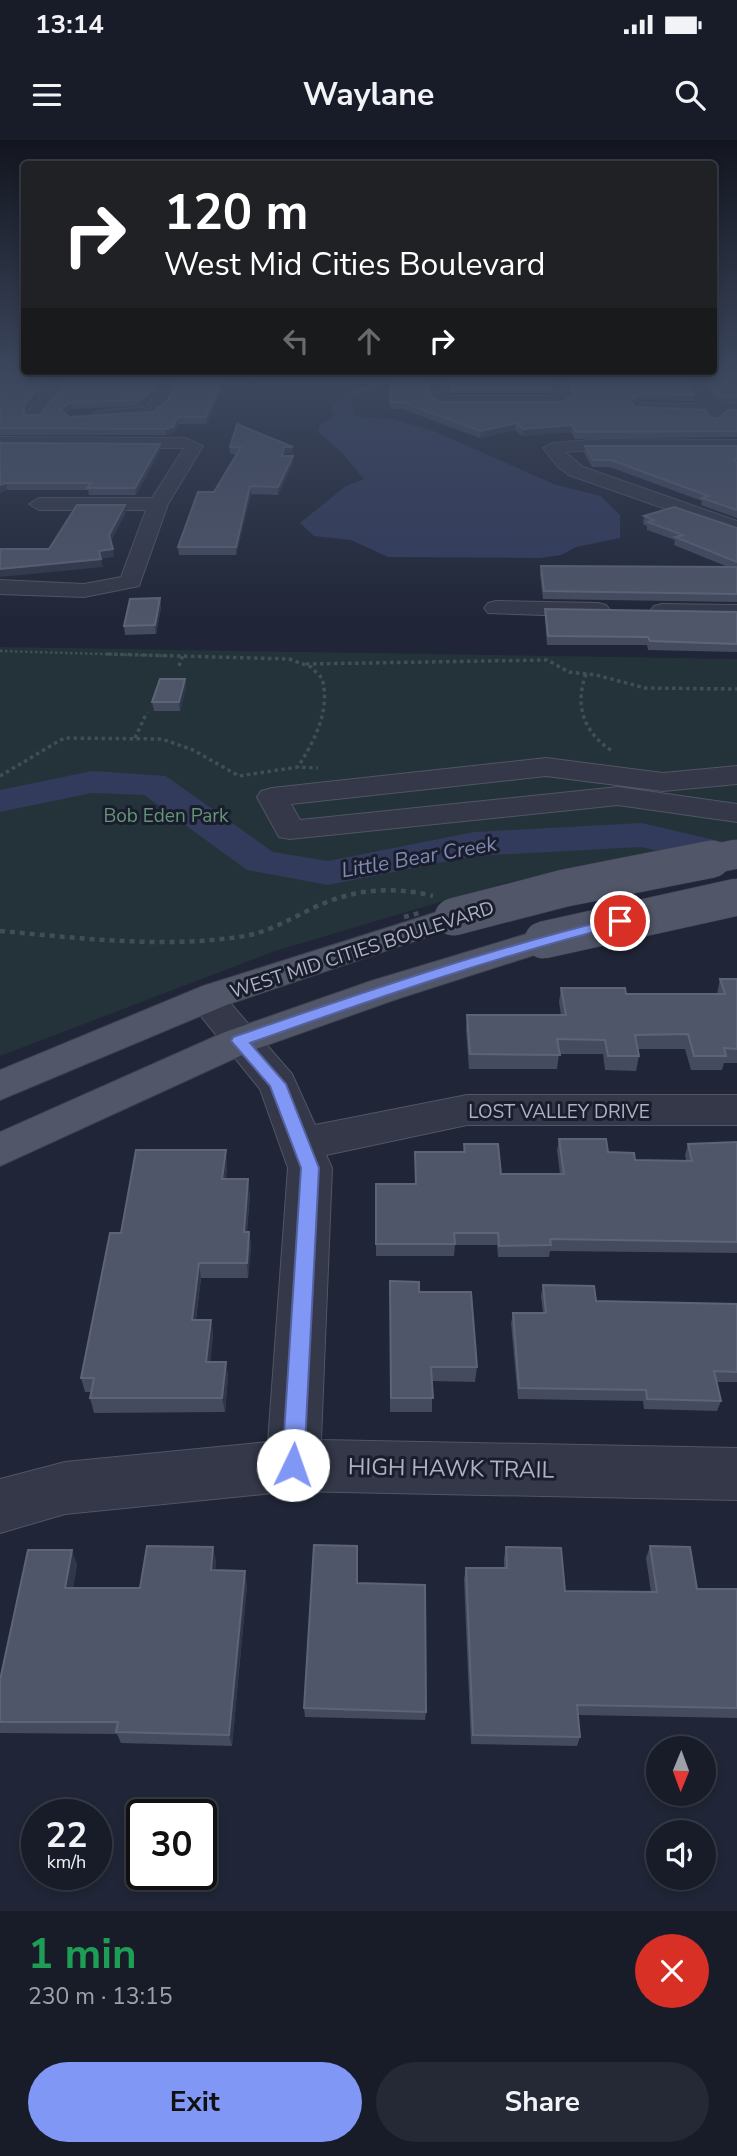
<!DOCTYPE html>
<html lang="en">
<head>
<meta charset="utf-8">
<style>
  body { margin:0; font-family:"Nunito Sans",sans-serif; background:#252935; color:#f1f3f6; height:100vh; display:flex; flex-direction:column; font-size:26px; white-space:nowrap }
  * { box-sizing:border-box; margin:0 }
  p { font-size:23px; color:#9fa1a8 }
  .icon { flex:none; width:38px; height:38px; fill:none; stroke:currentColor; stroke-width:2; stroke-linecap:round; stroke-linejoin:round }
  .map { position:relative; height:1771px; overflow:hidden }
  .side { display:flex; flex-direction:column; background:#181c29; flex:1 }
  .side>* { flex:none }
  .hud { position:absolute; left:21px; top:21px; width:696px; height:214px; border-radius:7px; box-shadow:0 4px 10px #0003,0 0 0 2px #363a46; background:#202124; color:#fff; overflow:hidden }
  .needle { width:46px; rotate:181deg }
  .tools { position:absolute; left:646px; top:1596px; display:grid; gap:14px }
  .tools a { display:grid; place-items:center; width:70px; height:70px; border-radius:50%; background:#181c29; box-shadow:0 4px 10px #0003,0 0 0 2px #363a46; font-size:35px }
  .speed { position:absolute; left:21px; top:1659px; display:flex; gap:14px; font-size:35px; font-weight:700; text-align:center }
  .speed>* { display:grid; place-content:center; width:91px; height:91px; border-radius:50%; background:#181c29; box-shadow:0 4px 10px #0003,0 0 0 2px #363a46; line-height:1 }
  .speed small { font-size:18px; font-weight:400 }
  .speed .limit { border:4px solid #111; border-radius:10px; background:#fff; color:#111 }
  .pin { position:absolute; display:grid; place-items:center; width:60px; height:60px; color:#fff; margin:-30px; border:4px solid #fff; border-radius:50%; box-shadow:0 2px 7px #0007 }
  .me { position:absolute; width:77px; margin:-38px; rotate:3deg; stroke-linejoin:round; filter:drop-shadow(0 0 5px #0008) }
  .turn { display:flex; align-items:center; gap:24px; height:147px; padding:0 28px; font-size:32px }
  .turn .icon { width:91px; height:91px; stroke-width:2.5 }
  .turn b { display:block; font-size:49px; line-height:60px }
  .lanes { display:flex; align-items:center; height:66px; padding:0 28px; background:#0003; justify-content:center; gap:35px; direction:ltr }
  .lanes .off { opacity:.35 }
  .round { display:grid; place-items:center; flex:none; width:74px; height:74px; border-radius:37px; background:#252935 }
  .summary { display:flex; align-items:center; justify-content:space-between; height:119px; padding:0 28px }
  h1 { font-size:42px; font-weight:700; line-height:52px; color:#1e9e55 }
  .cta { display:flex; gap:14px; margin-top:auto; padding:14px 28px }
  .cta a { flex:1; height:80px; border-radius:42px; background:#8197f6; color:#111; font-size:28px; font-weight:700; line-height:80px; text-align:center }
  .cta a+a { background:#252935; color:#f1f3f6 }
  .status { display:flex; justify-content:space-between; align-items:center; height:49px; padding:0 35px; background:#181c29; direction:ltr }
  .status svg { height:19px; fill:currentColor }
  header { display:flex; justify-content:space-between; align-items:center; height:91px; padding:0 28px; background:#181c29; font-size:32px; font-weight:700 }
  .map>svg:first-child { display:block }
  .green { fill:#233339 }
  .water { fill:#323b5c }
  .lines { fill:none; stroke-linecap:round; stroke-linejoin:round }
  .stream { stroke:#323b5c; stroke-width:3.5 }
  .river { fill:#323b5c; fill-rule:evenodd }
  .minor-casing { stroke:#515565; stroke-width:2 }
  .major-casing { stroke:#3d4151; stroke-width:2 }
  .path-far2 { stroke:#404f56; stroke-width:2.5; stroke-dasharray:2.5 2.5; stroke-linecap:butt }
  .path-far1 { stroke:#404f56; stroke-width:3.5; stroke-dasharray:3.5 3.5; stroke-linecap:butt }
  .path { stroke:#404f56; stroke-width:4.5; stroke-dasharray:5 5; stroke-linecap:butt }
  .minor { fill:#343848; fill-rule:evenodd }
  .major { fill:#515768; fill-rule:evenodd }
  .major-bridge-far1-casing { stroke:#3d4151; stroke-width:30; stroke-linecap:butt }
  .major-bridge-casing { stroke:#3d4151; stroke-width:38; stroke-linecap:butt }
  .path-bridge { stroke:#404f56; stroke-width:4.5; stroke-dasharray:5 5; stroke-linecap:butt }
  .major-bridge-far1 { stroke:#515768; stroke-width:29 }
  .major-bridge { stroke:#515768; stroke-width:37 }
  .wall { fill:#444b5f }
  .shaded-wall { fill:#31374a }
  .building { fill:#4f566a; stroke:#5e6478; stroke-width:2 }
  .route { fill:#8197f6; stroke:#5462a0; stroke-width:2 }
  .labels { text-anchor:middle; stroke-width:6; stroke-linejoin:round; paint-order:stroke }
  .park-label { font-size:19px; fill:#66947a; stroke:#191d2c }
  .street-label { font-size:19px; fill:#aeb2c4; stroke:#191d2c }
  .water-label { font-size:21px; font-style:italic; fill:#7e8ab2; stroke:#191d2c }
  .near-street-label { font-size:23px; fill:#aeb2c4; stroke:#191d2c }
</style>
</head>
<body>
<div class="status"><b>13:14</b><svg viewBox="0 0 49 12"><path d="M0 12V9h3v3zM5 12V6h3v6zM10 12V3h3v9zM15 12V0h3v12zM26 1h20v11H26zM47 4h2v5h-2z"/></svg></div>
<header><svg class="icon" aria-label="menu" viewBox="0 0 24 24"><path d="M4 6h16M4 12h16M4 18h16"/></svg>Waylane<svg class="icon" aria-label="search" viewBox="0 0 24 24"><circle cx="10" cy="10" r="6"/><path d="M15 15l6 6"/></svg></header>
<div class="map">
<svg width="737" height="1771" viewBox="0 0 737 1771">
  <rect width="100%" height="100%" fill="#202637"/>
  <polygon class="green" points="0,507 737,519 737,699 501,744 275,811 0,916"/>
  <polygon class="water" points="350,256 355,276 393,279 434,291 556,345 601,356 620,375 620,398 576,407 561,415 540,418 388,417 351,400 314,396 300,383 346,346 364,339 341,312 318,292 319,286 334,275 331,270 336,262"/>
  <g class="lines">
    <polyline class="stream" points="344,263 350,256 393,234"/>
    <polygon class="river" points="92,631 166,636 273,712 328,721 474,692 641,683 737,705 737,729 641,707 474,716 328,745 247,730 144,655 92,653 0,672 0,650"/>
    <g class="minor-casing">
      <g id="minor">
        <polygon points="60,234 76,234 39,280 27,280 27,272"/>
        <polygon points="169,234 184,234 157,275 97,281 89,276 97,271 146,267"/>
        <polygon points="429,234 444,234 447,256 554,256 547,234 562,234 571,261 563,266 439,266 431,261"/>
        <polygon points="676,234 737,234 737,243 698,243 715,264 737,264 737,274 722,274 725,278 717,283 711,282 705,274 634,271 632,268 640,263 698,264"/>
        <polygon points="0,297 185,298 203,306 168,364 139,446 84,457 0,454 0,440 84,444 121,437 146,370 39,370 29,364 39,358 152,358 184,308 0,307"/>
        <polygon points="604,299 737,300 737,310 604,309 565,312 583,327 737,381 737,394 569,335 558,327 543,308 552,303"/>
        <polygon points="496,461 598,463 606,465 610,470 606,475 598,477 488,473 484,468 488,463"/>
        <polygon points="662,464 737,465 737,479 654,476 650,471 654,466"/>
        <polygon points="546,618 663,633 737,626 737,644 663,651 546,636 291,664 300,680 618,647 737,664 737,682 618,665 290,699 279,697 257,657 261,651 272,648"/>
        <polygon points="206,847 219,850 292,934 315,985 467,955 737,955 737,985 467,985 326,1015 332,1028 321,1300 737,1308 737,1360 293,1351 65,1374 0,1393 0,1339 65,1322 268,1302 288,1028 260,949 187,859 193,850"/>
      </g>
    </g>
    <g class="major-casing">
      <g id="major">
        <polygon points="453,767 465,770 470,777 465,784 229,864 0,960 0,930 203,846"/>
        <polygon points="543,789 556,792 561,800 556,808 397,859 253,910 0,1026 0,992 225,892 371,841"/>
      </g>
    </g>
    <polyline class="path-far2" points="0,511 170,516"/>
    <g class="path-far1">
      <path d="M107,514L289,519L311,527L322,538C331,571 314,601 298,627"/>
      <polyline points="306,524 547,520 569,532 596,535 645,548 737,549"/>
      <polyline points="179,526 183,515"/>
      <path d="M586,534C574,566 584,594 614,612"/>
      <polyline points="135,598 147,572"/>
      <polyline points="0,636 64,598 162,599 193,610 239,636 298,627 318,628"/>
    </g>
    <path class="path" d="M0,791C80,798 165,809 245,796C268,792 288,780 309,770C348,750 390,745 433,756"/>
    <use href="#minor" class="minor"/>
    <use href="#major" class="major"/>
    <g class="major-bridge-far1-casing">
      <polyline id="major-bridge-far1" points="703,721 737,714"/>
    </g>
    <g class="major-bridge-casing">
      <g id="major-bridge">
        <polyline points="453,777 565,748 712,719"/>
        <polyline points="543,800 737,757"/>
      </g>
    </g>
    <polyline class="path-bridge" points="404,777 423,772"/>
    <use href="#major-bridge-far1" class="major-bridge-far1"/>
    <use href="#major-bridge" class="major-bridge"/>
  </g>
  <g class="wall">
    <polygon points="0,234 58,234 25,270 25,275 40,275 73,234 166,234 151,258 141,266 71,269 65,274 70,277 153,272 167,261 182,234 227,234 207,284 179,284 174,293 166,295 0,295"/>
    <polygon points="456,234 547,234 551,247 550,253 449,253 449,241 457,241"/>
    <polygon points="563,234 678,234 694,255 693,261 640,260 633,265 635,267 710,277 718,279 737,270 737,297 575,299 571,292 522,296 515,290 480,298 402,269 390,269 391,240 429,255 439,262 564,262 572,256"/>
    <polygon points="705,239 737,239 737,264 716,261 704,246"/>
    <polygon points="0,303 160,304 160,311 136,355 89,355 88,350 7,350 0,353"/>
    <polygon points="585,306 737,306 737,378 701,365 702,361 610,327 592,327 584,313"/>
    <polygon points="230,307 293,307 293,314 284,314 284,316 293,316 293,323 278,355 251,354 236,415 179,415 178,407 214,352 237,314 230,314"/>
    <polygon points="644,376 737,388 737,462 543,459 540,434 541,426 728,427 674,405 675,400 647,390 647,386 643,384"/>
    <polygon points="160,458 161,467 156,494 125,495 124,486"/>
    <polygon points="545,469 737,472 737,512 648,510 647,505 547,505 545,477"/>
    <polygon points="185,539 186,548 180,571 154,571 152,562"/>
    <polygon points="720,839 737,839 737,923 724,923 722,930 691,930 685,909 638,909 639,916 636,931 605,930 603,914 559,914 557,929 469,929 466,889 467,875 561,875 559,862 561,848 626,854 717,854"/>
    <polygon points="559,999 635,1020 686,1020 685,1015 688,1004 737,1002 737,1113 550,1111 549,1117 498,1117 497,1105 455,1105 454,1116 376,1116 376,1044 415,1044 415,1012 463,1012 464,1004 501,1034 560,1034 557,1010"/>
    <polygon points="227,1025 226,1039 250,1054 247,1092 249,1092 251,1107 248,1138 201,1138 196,1180 211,1180 213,1194 210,1222 226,1222 228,1237 225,1272 94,1273 90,1258 91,1252 85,1252 81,1238 121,1093"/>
    <polygon points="543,1145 596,1161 737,1164 737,1242 716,1242 721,1261 717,1271 644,1269 643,1261 518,1259 511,1183 513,1173 543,1173 541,1156"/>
    <polygon points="419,1152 477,1227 475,1242 432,1241 432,1272 390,1272 390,1156"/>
    <polygon points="650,1406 697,1449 737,1449 737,1578 578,1575 580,1597 577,1606 471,1604 464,1439 466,1428 504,1428 504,1418 506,1407 565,1451 651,1452 646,1418"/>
    <polygon points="216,1421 215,1430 247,1445 232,1606 121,1603 117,1594 0,1593 0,1540 77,1424 73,1448 140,1448"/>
    <polygon points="357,1443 426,1572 425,1580 305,1577 304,1568"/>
  </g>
  <g class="shaded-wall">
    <polygon points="51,234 58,234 25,270 25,282 24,264"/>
    <polygon points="162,234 166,234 151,258 141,266 140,260"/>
    <polygon points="224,234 227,234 207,284 206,277"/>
    <polygon points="641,254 640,260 629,267 630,261"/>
    <polygon points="70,262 71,269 62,277 60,270"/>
    <polygon points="178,277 179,284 174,293 166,295 165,289"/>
    <polygon points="516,283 515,290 480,298 481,291"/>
    <polygon points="572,285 571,292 522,296 523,289"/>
    <polygon points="160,304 160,311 136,355 135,348"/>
    <polygon points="284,307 293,307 293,314 284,314 282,323 282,316"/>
    <polygon points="293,316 293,323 278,355 278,347"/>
    <polygon points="6,343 7,350 0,353 0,345"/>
    <polygon points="250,346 251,354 236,415 236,407"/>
    <polygon points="125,365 126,373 110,403 109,395"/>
    <polygon points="113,409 114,417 100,419 99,411"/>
    <polygon points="101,419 103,427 0,437 0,429"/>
    <polygon points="160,458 161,467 156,494 155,485"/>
    <polygon points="185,539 186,548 180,571 179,562"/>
    <polygon points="226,1010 227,1025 224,1054 222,1039"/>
    <polygon points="248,1039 250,1054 245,1108 244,1092"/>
    <polygon points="249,1092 251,1107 248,1138 247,1123"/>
    <polygon points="199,1123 201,1138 194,1194 192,1180"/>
    <polygon points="211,1180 213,1194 209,1237 206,1222"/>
    <polygon points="226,1222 228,1237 225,1272 222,1258"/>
    <polygon points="213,1407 216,1421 214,1443 211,1430"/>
    <polygon points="72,1410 77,1424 71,1461 65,1448"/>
    <polygon points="245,1431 247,1445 232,1606 229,1595"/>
  </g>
  <g class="building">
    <polygon points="0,234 51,234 24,264 24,275 40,275 73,234 162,234 150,252 140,260 70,262 60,270 70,277 153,272 167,261 182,234 224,234 206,277 178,277 173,287 165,289 0,288"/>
    <polygon points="457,234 547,234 551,247 450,247 449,241 458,241"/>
    <polygon points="566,234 678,234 694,255 641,254 630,261 635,267 705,270 710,277 718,279 728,270 737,270 737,291 576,292 572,285 523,289 516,283 481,291 402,262 390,262 391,240 428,241 429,255 439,262 564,262 574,254"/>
    <polygon points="705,239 737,239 737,257 717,255"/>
    <polygon points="237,284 293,307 284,307 282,316 293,316 278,347 250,346 236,407 178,407 198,352 214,352 241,307 230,307"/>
    <polygon points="0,303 160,304 135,348 87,348 91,343 6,343 0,345"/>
    <polygon points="585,306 737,306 737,319 734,319 737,323 737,370 702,358 709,356 611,320 593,320"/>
    <polygon points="77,365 125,365 109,395 113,409 99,411 101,419 0,429 0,409 49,409"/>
    <polygon points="674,367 737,388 737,422 675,397 683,395 648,382 654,380 644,376"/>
    <polygon points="541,426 737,427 737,454 544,451"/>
    <polygon points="160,458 155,485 124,486 130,459"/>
    <polygon points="545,469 737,472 737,504 650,501 648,497 548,496"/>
    <polygon points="160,539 185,539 179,562 152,562"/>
    <polygon points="720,839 737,839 737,909 724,908 726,916 694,916 688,894 635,895 639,916 608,916 605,900 557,899 560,915 470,914 467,875 566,875 561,848 625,848 626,854 725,854"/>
    <polygon points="559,999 606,999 608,1012 634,1013 635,1020 692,1021 688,1004 737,1002 737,1102 550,1099 551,1105 499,1106 498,1093 454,1093 455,1104 376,1104 376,1044 416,1044 415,1012 465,1012 464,1004 498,1004 501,1034 564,1034"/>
    <polygon points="136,1010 226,1010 222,1039 248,1039 244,1092 249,1092 247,1123 199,1123 192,1180 211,1180 206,1222 226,1222 222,1258 90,1258 94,1238 81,1238 110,1093 121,1093"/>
    <polygon points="390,1141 419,1142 419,1152 471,1152 477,1227 431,1227 433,1258 391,1258"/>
    <polygon points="543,1145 594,1146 596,1161 737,1164 737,1232 714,1231 721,1261 647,1259 646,1250 519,1248 513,1173 546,1173"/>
    <polygon points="314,1405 357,1406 357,1443 425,1445 426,1572 304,1568"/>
    <polygon points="147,1406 213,1407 211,1430 245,1431 229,1595 116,1592 118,1582 0,1582 0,1540 28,1410 72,1410 65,1448 140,1448"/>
    <polygon points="650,1406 690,1407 697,1449 737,1449 737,1568 577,1565 580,1597 473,1595 466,1428 507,1428 506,1407 561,1408 565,1451 657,1452"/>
  </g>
  <linearGradient id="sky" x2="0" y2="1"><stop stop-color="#12151e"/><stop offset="0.49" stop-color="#3c475e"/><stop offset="1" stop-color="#3c475e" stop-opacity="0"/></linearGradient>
  <rect width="737" height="482" fill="url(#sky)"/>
  <path class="route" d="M620,777L625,778V784C497,816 374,859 250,903L286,944L319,1028L304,1325L301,1333L293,1336L285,1333L282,1325L301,1028L270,946L231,901L233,897C361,853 488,809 620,777Z"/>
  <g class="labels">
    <g class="park-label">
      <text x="166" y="682">Bob Eden Park</text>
    </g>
    <g class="street-label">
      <text transform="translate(362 809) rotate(-18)" y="7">WEST MID CITIES BOULEVARD</text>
      <text x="559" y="978">LOST VALLEY DRIVE</text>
    </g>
    <g class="water-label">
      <text transform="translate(419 717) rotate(-10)" y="7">Little Bear Creek</text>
    </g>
    <g class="near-street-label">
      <text transform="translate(451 1328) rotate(1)" y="8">HIGH HAWK TRAIL</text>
    </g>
  </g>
</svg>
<div class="tools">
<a><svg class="needle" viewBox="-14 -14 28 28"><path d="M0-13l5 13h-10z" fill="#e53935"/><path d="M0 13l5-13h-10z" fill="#9fa1a8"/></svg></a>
<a><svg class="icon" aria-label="sound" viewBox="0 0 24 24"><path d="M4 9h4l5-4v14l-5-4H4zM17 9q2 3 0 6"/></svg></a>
</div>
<div class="speed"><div>22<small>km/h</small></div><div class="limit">30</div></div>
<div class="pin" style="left:620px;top:781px;background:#d93025"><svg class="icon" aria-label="arrive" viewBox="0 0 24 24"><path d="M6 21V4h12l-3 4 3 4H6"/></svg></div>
<svg class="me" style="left:293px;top:1325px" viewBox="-20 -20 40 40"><circle r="19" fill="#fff"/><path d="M0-13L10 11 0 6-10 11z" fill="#8197f6"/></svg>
<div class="hud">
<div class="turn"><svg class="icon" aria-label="right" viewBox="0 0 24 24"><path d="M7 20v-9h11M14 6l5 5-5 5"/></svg><div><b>120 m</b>West Mid Cities Boulevard</div></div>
<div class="lanes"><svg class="icon off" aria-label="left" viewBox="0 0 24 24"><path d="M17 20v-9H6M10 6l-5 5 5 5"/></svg><svg class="icon off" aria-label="ahead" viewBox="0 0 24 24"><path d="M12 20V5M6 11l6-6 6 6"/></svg><svg class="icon" aria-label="right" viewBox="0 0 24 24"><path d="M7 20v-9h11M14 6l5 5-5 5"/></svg></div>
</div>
</div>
<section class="side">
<div class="summary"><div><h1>1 min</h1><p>230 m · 13:15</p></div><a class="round" style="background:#d93025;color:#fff"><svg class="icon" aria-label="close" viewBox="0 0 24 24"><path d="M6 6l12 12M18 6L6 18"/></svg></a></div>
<div class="cta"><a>Exit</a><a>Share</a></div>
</section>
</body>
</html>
